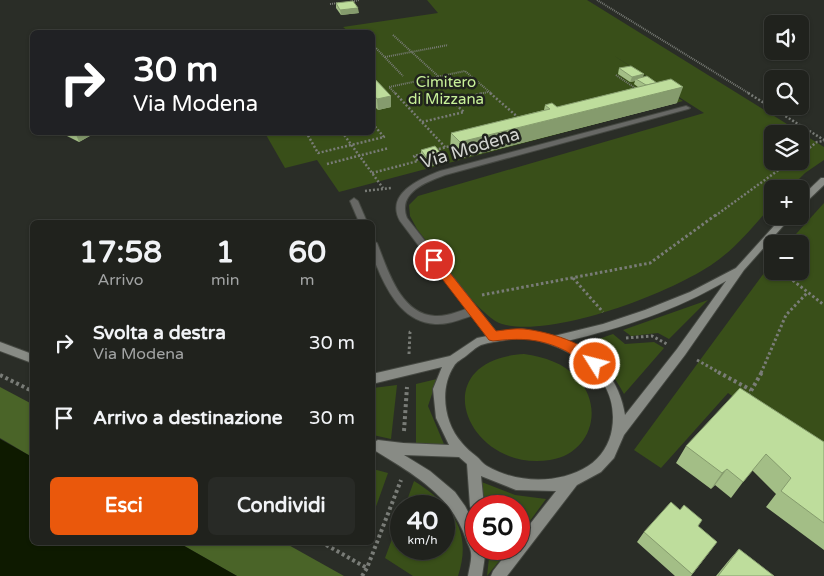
<!DOCTYPE html>
<html lang="it">
<head>
<meta charset="utf-8">
<style>
  body { margin:0; font-family:"Varela Round",sans-serif; background:#282a26; color:#f1f3f6; height:100vh; display:flex; flex-direction:column; font-size:19px; white-space:nowrap }
  * { box-sizing:border-box; margin:0 }
  p { font-size:16px; color:#a2a4a4 }
  .icon { flex:none; width:28px; height:28px; fill:none; stroke:currentColor; stroke-width:2; stroke-linecap:round; stroke-linejoin:round }
  .map { position:relative; flex:1; overflow:hidden }
  .sheet { position:absolute; left:30px; top:220px; width:345px; height:325px; display:flex; flex-direction:column; background:#20221d; border-radius:8px; box-shadow:0 1px 4px #0004,0 0 0 1px #3d3f3b }
  .sheet>* { flex:none }
  .banner { position:absolute; left:30px; top:30px; width:345px; height:105px; border-radius:8px; box-shadow:0 1px 4px #0004,0 0 0 1px #3d3f3b; background:#202124; color:#fff; overflow:hidden }
  .fabs { position:absolute; left:764px; top:15px; display:grid; gap:10px }
  .fabs a { display:grid; place-items:center; width:45px; height:45px; border-radius:8px; background:#20221d; box-shadow:0 1px 4px #0004,0 0 0 1px #3d3f3b; font-size:25px }
  .speed { position:absolute; left:390px; top:495px; display:flex; gap:10px; font-size:25px; font-weight:700; text-align:center }
  .speed>* { display:grid; place-content:center; width:65px; height:65px; border-radius:50%; background:#20221d; box-shadow:0 1px 4px #0004,0 0 0 1px #3d3f3b; line-height:1 }
  .speed small { font-size:12px; font-weight:400 }
  .speed .limit { border:8px solid #d22; background:#fff; color:#111 }
  .pin { position:absolute; display:grid; place-items:center; width:42px; height:42px; color:#fff; margin:-21px; border:2px solid #fff; border-radius:50%; box-shadow:0 1px 5px #0007 }
  .me { position:absolute; width:55px; margin:-28px; rotate:306deg; stroke-linejoin:round; filter:drop-shadow(0 0 4px #0008) }
  .turn { display:flex; align-items:center; gap:18px; height:105px; padding:0 20px; font-size:22px }
  .turn .icon { width:65px; height:65px; stroke-width:2.5 }
  .turn b { display:block; font-size:35px; line-height:42px }
  .eta { display:flex; justify-content:space-evenly; align-items:center; height:85px; text-align:center }
  .eta b { font-size:30px; font-weight:700; line-height:35px }
  .cta { display:flex; gap:10px; margin-top:auto; padding:10px 20px }
  .cta a { flex:1; height:58px; border-radius:8px; background:#ea580c; color:#fff; font-size:20px; font-weight:700; line-height:58px; text-align:center }
  .cta a+a { background:#282a26; color:#f1f3f6 }
  ul { padding:0; list-style:none }
  li { display:flex; align-items:center; gap:15px; height:75px; padding:0 20px }
  li div { flex:1 }
  li b { display:block; font-size:19px }
  li em { font-style:normal }
  .map>svg:first-child { display:block }
  .green { fill:#394f19; fill-rule:evenodd }
  .forest { fill:#4a6428 }
  .water { fill:#0e1a00 }
  .lines { fill:none; stroke-linecap:round; stroke-linejoin:round }
  .lane-casing { stroke:#454842; stroke-width:2 }
  .street-casing { stroke:#454842; stroke-width:2 }
  .secondary-casing { stroke:#454842; stroke-width:2 }
  .path-far3 { stroke:#797c77; stroke-width:2; stroke-dasharray:1 1; stroke-linecap:butt }
  .path-far2 { stroke:#797c77; stroke-width:2.5; stroke-dasharray:2 2; stroke-linecap:butt }
  .path-far1 { stroke:#797c77; stroke-width:3; stroke-dasharray:2.5 2.5; stroke-linecap:butt }
  .path { stroke:#797c77; stroke-width:4; stroke-dasharray:3 3; stroke-linecap:butt }
  .lane { fill:#676865; fill-rule:evenodd }
  .street { fill:#676865; fill-rule:evenodd }
  .secondary { fill:#888b85; fill-rule:evenodd }
  .wall { fill:#a3be86 }
  .shaded-wall { fill:#859b6d }
  .building { fill:#bedd9c; stroke:#859b6d }
  .route { fill:#ea580c; stroke:#983908 }
  .labels { text-anchor:middle; stroke-width:5; stroke-linejoin:round; paint-order:stroke }
  .far-park-label { font-size:15px; fill:#c8f199; stroke:#20231d }
  .street-label { font-size:18px; fill:#d2d4d0; stroke:#20231d }
</style>
</head>
<body>
<div class="map">
<svg width="824" height="576" viewBox="0 0 824 576">
  <rect width="100%" height="100%" fill="#2a2d27"/>
  <g class="green">
    <path d="M427,0H587L824,147V160L805,173L789,189H772V205C756,223 741,242 722,257C682,290 553,339 502,324C478,317 434,250 417,229L410,216L409,205L418,196L704,113L613,55L683,101L339,192L317,160L285,168L265,133L372,132V32H349L343,27L438,13ZM772,134H800V161H772Z"/>
    <polygon points="824,203 824,461 728,393 661,468 634,450 772,262 772,271 800,271 800,244 787,244"/>
    <polygon points="708,300 669,339 658,333 631,336 623,330"/>
    <path d="M613,334L625,344L654,342L664,348L624,394C613,373 599,358 578,346Z"/>
    <path d="M524,354C545,357 564,363 578,379C605,409 590,454 550,460C466,473 422,360 524,354Z"/>
    <polygon points="437,379 428,406 446,449 416,443 416,384"/>
    <polygon points="397,385 391,439 373,435 373,388"/>
    <polygon points="373,469 388,473 373,515 372,469"/>
    <path d="M414,481C451,504 473,531 458,576H413L385,558L401,515V549H444V506H405Z"/>
    <polygon points="479,481 515,495 546,499 519,536 519,506 487,506"/>
    <polygon points="490,549 509,549 487,576"/>
  </g>
  <g class="forest">
    <polygon points="0,387 32,404 32,457 0,438"/>
    <polygon points="179,543 285,543 344,576 237,576"/>
  </g>
  <polygon class="water" points="0,439 32,457 32,542 179,543 237,576 0,576"/>
  <g class="lines">
    <g class="lane-casing">
      <g id="lane">
        <polygon points="354,198 358,201 367,222 359,222 350,201"/>
        <path d="M372,240L377,243C388,270 400,314 435,316C448,317 461,310 473,307L477,308L478,311L477,314C464,318 449,325 435,324C406,322 391,298 380,274C378,268 374,262 373,256C372,251 372,245 372,240Z"/>
      </g>
    </g>
    <g class="street-casing">
      <path id="street" d="M686,106L690,108L688,109L445,175C426,182 397,193 407,218L497,333L498,336L497,339H489L400,221C385,194 419,179 440,171Z"/>
    </g>
    <g class="secondary-casing">
      <g id="secondary">
        <polygon points="821,178 824,178 824,185 803,205 800,206 800,198"/>
        <path d="M783,216H792L744,270L685,355L624,435L614,458L601,472L577,485L507,576H491L493,571L510,549H519V538L556,491L516,490L481,476L484,506H476V512L472,511L470,506L467,464L459,457L404,455L430,471L455,492L465,506L476,527V549H486L482,576H468C469,569 472,560 471,553C471,549 467,543 466,539C451,494 411,473 374,450V442L378,440L403,443L449,445L436,418L433,389L442,367L372,384V374L450,356L477,338L522,329L554,336L603,324L645,310L690,292L736,268ZM726,281L677,349L625,415C620,381 598,355 567,341C622,328 677,310 726,281ZM522,337C568,345 621,374 612,429C610,443 601,458 588,466C559,484 518,484 487,466C483,464 480,459 476,456C471,452 466,448 462,443C444,423 439,389 454,366C456,362 462,359 466,356C470,353 476,347 481,345C494,341 509,340 522,337Z"/>
        <polygon points="0,342 32,354 32,363 0,351"/>
      </g>
    </g>
    <g class="path-far3">
      <polyline points="597,0 750,94"/>
      <polyline points="350,2 359,0"/>
      <polyline points="330,4 339,3"/>
      <polyline points="393,35 438,76"/>
      <polyline points="372,44 403,76"/>
      <polyline points="385,57 448,45"/>
      <polyline points="616,75 638,90"/>
      <polyline points="396,94 389,87 465,71 492,94"/>
      <polyline points="479,94 488,92"/>
    </g>
    <g class="path-far2">
      <polyline points="395,93 445,147"/>
      <polyline points="490,93 520,119"/>
      <polyline points="748,93 824,140"/>
      <polyline points="422,122 464,112 452,101 484,93"/>
      <polyline points="306,132 318,153 384,137 372,123"/>
      <polyline points="342,132 383,188"/>
      <polyline points="435,150 454,145"/>
      <polyline points="800,155 817,142 824,141"/>
      <polyline points="327,164 389,148"/>
      <polyline points="372,173 418,161 414,156 424,153"/>
      <polyline points="365,191 391,188"/>
      <polyline points="715,216 791,161"/>
    </g>
    <g class="path-far1">
      <polyline points="781,271 824,305"/>
      <polyline points="573,278 603,312"/>
      <polyline points="482,295 650,263 717,214"/>
      <polyline points="626,338 652,336 667,344"/>
      <polyline points="409,354 410,332 412,331"/>
      <polyline points="697,360 720,373"/>
      <polyline points="761,373 786,315 808,292"/>
    </g>
    <g class="path">
      <polyline points="718,372 751,390"/>
      <polyline points="0,375 32,391"/>
      <polyline points="748,396 762,372"/>
      <polyline points="404,431 407,387"/>
      <polyline points="321,542 367,568"/>
      <polyline points="362,576 367,568 401,480"/>
    </g>
    <use href="#lane" class="lane"/>
    <use href="#street" class="street"/>
    <use href="#secondary" class="secondary"/>
  </g>
  <g class="wall">
    <polygon points="336,3 359,13 341,15 336,8"/>
    <polygon points="619,68 643,77 677,103 459,159 450,150 451,133 544,110 545,105 557,107 638,87 634,84 635,81 630,82 618,74"/>
    <polygon points="372,76 391,96 391,107 378,110 372,104"/>
    <polygon points="59,132 97,132 79,142"/>
    <polygon points="421,150 444,157 444,163 429,167 421,156"/>
    <polygon points="824,442 824,550 766,507 776,494 752,470 731,498 715,485 711,489 676,463 686,446"/>
    <polygon points="680,510 698,526 717,542 691,576 675,576 637,542 644,532"/>
    <polygon points="739,549 774,576 716,576 730,559"/>
  </g>
  <g class="shaded-wall">
    <polygon points="358,8 359,13 341,15 340,10"/>
    <polygon points="644,74 642,80 636,79 635,81 630,82 632,77"/>
    <polygon points="683,87 677,103 459,159 460,142"/>
    <polygon points="391,96 391,107 378,110 377,99"/>
    <polygon points="75,132 97,132 79,142"/>
    <polygon points="444,157 444,163 429,167 429,161"/>
    <polygon points="727,469 715,485 711,489 722,473"/>
  </g>
  <g class="building">
    <polygon points="353,1 358,8 340,10 336,3"/>
    <polygon points="631,66 644,74 632,77 619,68"/>
    <polygon points="372,76 391,96 377,99 372,93"/>
    <polygon points="647,76 657,83 646,85 636,79"/>
    <polygon points="671,79 683,87 460,142 451,133 550,109 545,105 552,103 557,107"/>
    <polygon points="435,146 444,157 429,161 421,150"/>
    <polygon points="740,388 824,442 824,523 781,491 791,478 766,454 743,482 727,469 722,473 686,446"/>
    <polygon points="671,502 680,510 684,505 702,520 698,526 717,542 692,574 644,532"/>
    <polygon points="739,549 774,576 718,576"/>
  </g>
  <path class="route" d="M434,256L438,258L496,331C505,330 515,328 524,329C545,331 590,343 601,364L599,368C589,371 575,356 566,351C540,338 520,338 493,341L489,340L430,263L429,260Z"/>
  <g class="labels">
    <g class="far-park-label">
      <text x="446" y="87">Cimitero<tspan x="446" dy="17">di Mizzana</tspan></text>
    </g>
    <g class="street-label">
      <text transform="translate(470 148) rotate(-17)" y="6">Via Modena</text>
    </g>
  </g>
</svg>
<div class="fabs">
<a><svg class="icon" aria-label="sound" viewBox="0 0 24 24"><path d="M4 9h4l5-4v14l-5-4H4zM17 9q2 3 0 6"/></svg></a>
<a><svg class="icon" aria-label="search" viewBox="0 0 24 24"><circle cx="10" cy="10" r="6"/><path d="M15 15l6 6"/></svg></a>
<a><svg class="icon" aria-label="layers" viewBox="0 0 24 24"><path d="M12 4l9 5-9 5-9-5zM3 14l9 5 9-5"/></svg></a>
<a>+</a>
<a>−</a>
</div>
<div class="speed"><div>40<small>km/h</small></div><div class="limit">50</div></div>
<div class="pin" style="left:434px;top:260px;background:#d93025"><svg class="icon" aria-label="arrive" viewBox="0 0 24 24"><path d="M6 21V4h12l-3 4 3 4H6"/></svg></div>
<svg class="me" style="left:595px;top:364px" viewBox="-20 -20 40 40"><circle r="17" fill="#ea580c" stroke="#fff" stroke-width="3"/><path d="M0-11L8 9 0 5-8 9z" fill="#fff"/></svg>
<div class="banner">
<div class="turn"><svg class="icon" aria-label="right" viewBox="0 0 24 24"><path d="M7 20v-9h11M14 6l5 5-5 5"/></svg><div><b>30 m</b>Via Modena</div></div>
</div>
<section class="sheet">
<div class="eta">
<div><b>17:58</b><p>Arrivo</p></div>
<div><b>1</b><p>min</p></div>
<div><b>60</b><p>m</p></div>
</div>
<ul>
<li><svg class="icon" aria-label="right" viewBox="0 0 24 24"><path d="M7 20v-9h11M14 6l5 5-5 5"/></svg><div><b>Svolta a destra</b><p>Via Modena</p></div><em>30 m</em></li>
<li><svg class="icon" aria-label="arrive" viewBox="0 0 24 24"><path d="M6 21V4h12l-3 4 3 4H6"/></svg><div><b>Arrivo a destinazione</b></div><em>30 m</em></li>
</ul>
<div class="cta"><a>Esci</a><a>Condividi</a></div>
</section>
</div>
</body>
</html>
